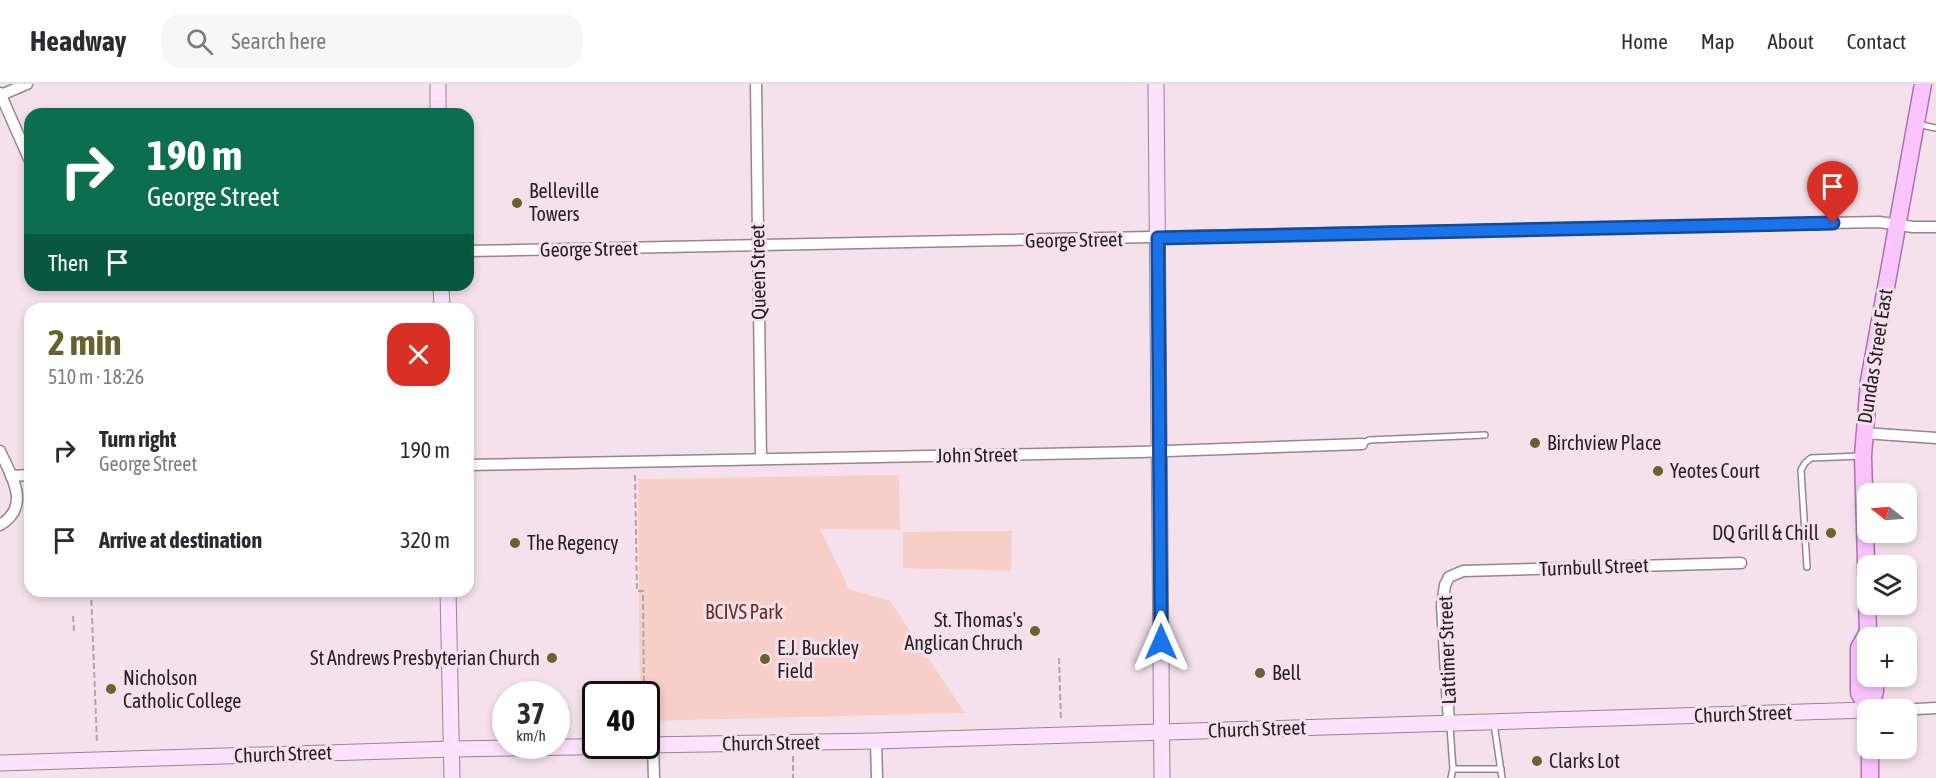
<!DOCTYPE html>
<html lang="en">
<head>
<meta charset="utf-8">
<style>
  body { margin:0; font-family:"Asap Condensed",sans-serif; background:#f7f7f7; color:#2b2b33; height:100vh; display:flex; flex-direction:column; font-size:22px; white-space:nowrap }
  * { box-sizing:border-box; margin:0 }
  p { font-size:20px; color:#7c7c81 }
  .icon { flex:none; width:33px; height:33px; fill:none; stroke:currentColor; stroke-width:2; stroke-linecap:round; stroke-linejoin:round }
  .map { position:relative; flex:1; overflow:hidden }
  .side { position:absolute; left:24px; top:219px; width:450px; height:294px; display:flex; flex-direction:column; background:#fff; border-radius:18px; box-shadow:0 3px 9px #0003 }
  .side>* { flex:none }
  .hud { position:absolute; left:24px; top:24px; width:450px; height:183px; border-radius:18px; box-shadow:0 3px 9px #0003; background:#0b6e4f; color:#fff; overflow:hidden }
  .needle { width:39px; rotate:287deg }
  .tools { position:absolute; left:1857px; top:399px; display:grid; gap:12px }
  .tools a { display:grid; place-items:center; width:60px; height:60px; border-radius:12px; background:#fff; box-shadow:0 3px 9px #0003; font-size:30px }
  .speed { position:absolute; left:492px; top:597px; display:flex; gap:12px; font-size:30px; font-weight:700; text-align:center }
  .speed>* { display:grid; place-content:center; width:78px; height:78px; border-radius:50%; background:#fff; box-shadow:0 3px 9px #0003; line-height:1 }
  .speed small { font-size:15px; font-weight:400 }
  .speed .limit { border:3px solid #111; border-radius:9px; background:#fff; color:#111 }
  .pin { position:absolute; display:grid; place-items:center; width:51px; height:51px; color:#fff; margin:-62px -26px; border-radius:50% 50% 50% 0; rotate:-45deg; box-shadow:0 0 6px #0007 }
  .pin .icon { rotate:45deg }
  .me { position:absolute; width:66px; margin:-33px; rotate:0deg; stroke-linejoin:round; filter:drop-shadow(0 0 4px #0008) }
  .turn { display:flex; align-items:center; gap:21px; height:126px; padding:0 24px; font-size:27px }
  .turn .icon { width:78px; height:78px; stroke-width:2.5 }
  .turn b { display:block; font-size:42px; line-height:51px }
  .then { display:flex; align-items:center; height:57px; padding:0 24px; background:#0003; gap:12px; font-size:22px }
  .round { display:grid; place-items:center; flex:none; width:63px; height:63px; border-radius:18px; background:#f7f7f7 }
  .head { display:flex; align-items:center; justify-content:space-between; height:102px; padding:0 24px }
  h1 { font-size:36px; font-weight:700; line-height:45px; color:#6a622e }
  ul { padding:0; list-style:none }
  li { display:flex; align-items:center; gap:18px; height:90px; padding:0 24px }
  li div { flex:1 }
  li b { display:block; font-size:22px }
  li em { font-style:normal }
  header { display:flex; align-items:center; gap:36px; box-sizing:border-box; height:84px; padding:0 30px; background:#fff; border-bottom:2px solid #e1e1e2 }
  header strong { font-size:28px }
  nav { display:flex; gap:33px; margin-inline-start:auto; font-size:21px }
  .search { width:420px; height:54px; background:#f7f7f7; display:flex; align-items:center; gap:15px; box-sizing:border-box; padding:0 21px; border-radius:18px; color:#7c7c81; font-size:22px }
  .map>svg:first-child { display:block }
  .green { fill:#f8cfc6 }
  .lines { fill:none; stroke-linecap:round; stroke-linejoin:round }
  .lane-casing { stroke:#97858e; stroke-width:8 }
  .street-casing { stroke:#97858e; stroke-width:13 }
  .secondary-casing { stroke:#97858e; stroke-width:17 }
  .primary-casing { stroke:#ae72b0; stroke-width:19 }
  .path { stroke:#b2a3aa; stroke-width:2; stroke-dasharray:6 3; stroke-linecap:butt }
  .lane { stroke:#fff; stroke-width:5 }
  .street { stroke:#fff; stroke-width:10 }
  .secondary { stroke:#fde2fe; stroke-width:15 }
  .primary { stroke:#fac5fe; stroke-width:16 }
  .route-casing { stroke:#114b97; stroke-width:15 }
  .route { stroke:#1a73e8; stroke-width:10 }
  .poi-dot { fill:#6a622e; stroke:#f5e1eb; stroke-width:2 }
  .labels { text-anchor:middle; stroke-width:6; stroke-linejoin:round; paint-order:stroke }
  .poi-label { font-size:20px; fill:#261f22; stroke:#f5e1eb; text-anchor:start }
  .street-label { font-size:20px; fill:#261f22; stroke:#f5e1eb }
  .park-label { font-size:20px; fill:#6f291c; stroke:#f5e1eb }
</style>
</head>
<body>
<header>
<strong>Headway</strong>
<div class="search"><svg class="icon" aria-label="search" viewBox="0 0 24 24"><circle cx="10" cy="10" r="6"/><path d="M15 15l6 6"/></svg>Search here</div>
<nav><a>Home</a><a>Map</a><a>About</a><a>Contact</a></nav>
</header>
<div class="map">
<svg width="1936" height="694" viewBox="0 0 1936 694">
  <rect width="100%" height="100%" fill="#f5e1eb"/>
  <g class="green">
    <polygon points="899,391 900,446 820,445 849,505 890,517 965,629 647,637 646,610 640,610 638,395"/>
    <polygon points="1012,447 1011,487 903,484 903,448"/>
  </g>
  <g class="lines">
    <g class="lane-casing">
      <g id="lane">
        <polyline points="1917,40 1936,44"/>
        <polyline points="1362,360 1369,356 1485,351"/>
        <polyline points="1807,483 1801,386 1805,379 1811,374 1861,372"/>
        <polyline points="1494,640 1502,694"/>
        <polyline points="1450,642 1453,685 1451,694"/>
        <polyline points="1453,685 1501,685"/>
      </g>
    </g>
    <g class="street-casing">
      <g id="street">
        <polyline points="756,0 761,375"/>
        <polyline points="0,9 30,77"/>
        <polyline points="1,11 27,0"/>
        <polyline points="468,167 1879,138 1913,143 1936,143"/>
        <polyline points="1864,349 1936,354"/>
        <path d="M0,367C11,392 32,422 0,441"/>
        <polyline points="468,381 1139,368 1362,360"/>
        <polyline points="11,392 30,391"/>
        <polyline points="1898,626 1936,624"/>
        <polyline points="1449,639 1442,522 1445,501 1449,493 1463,487 1741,479"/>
        <polyline points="876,657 877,694"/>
        <polyline points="653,661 654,694"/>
      </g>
    </g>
    <g class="secondary-casing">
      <g id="secondary">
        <polyline points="438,0 438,30"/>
        <polyline points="1156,0 1162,694"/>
        <polyline points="441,201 442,225"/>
        <polyline points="448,507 452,694"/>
        <polyline points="646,661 876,657 1868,626"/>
        <polyline points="0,679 452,665 639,662"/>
      </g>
    </g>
    <g class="primary-casing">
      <g id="primary">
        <polyline points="1868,548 1859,564 1859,609 1869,626"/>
        <polyline points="1871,554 1868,548 1863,372 1869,297 1923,0"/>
        <polyline points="1870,626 1875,607 1875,592"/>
        <polyline points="1870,694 1870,664"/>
      </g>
    </g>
    <g class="path">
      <polyline points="635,391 637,507 643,507 644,610"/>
      <polyline points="91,507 97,659"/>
      <polyline points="73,532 74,547"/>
      <polyline points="1059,574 1061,637"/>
      <polyline points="793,672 793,694"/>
    </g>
    <use href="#lane" class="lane"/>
    <use href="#street" class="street"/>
    <use href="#secondary" class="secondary"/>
    <use href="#primary" class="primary"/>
  </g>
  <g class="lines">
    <g class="route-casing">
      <polyline id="route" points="1161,558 1158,154 1833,139"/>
    </g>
    <use href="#route" class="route"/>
  </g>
  <g class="poi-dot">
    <circle cx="517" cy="119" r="6"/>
    <circle cx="1535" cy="359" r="6"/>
    <circle cx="1658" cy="387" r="6"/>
    <circle cx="1831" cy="449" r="6"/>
    <circle cx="515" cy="459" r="6"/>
    <circle cx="1035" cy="547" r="6"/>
    <circle cx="552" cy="574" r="6"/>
    <circle cx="765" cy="575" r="6"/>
    <circle cx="1260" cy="589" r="6"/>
    <circle cx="111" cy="605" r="6"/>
    <circle cx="1537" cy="677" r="6"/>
  </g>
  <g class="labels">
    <g class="poi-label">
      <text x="529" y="114">Belleville<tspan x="529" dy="23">Towers</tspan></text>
      <text x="1547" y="366">Birchview Place</text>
      <text x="1670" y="394">Yeotes Court</text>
      <text x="1819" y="456" text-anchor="end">DQ Grill &amp; Chill</text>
      <text x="527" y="466">The Regency</text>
      <text x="1023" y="543" text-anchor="end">St. Thomas's<tspan x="1023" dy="23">Anglican Chruch</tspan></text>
      <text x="777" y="571">E.J. Buckley<tspan x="777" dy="23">Field</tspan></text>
      <text x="540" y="581" text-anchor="end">St Andrews Presbyterian Church</text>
      <text x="1272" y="596">Bell</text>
      <text x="123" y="601">Nicholson<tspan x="123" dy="23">Catholic College</tspan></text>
      <text x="1549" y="684">Clarks Lot</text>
    </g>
    <g class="street-label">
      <text transform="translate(1074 156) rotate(-1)" y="7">George Street</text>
      <text transform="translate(589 165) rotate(-1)" y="7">George Street</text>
      <text transform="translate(758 188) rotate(-91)" y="7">Queen Street</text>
      <text transform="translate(1875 272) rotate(-81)" y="7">Dundas Street East</text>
      <text transform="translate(977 371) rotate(-1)" y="7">John Street</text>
      <text transform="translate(1594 483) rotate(-2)" y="7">Turnbull Street</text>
      <text transform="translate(1447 566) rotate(-92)" y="7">Lattimer Street</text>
      <text transform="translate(1743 630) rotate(-2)" y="7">Church Street</text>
      <text transform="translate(1257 645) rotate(-2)" y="7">Church Street</text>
      <text transform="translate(771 659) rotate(-1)" y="7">Church Street</text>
      <text transform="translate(283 670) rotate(-2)" y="7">Church Street</text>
    </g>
    <g class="park-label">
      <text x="744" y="535">BCIVS Park</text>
    </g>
  </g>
</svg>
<div class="tools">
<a><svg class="needle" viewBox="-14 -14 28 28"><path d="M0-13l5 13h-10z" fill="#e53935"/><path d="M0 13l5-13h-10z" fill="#7c7c81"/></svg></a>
<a><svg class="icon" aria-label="layers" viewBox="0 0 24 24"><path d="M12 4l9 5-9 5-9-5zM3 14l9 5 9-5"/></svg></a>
<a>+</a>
<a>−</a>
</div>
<div class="speed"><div>37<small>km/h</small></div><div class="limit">40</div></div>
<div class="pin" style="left:1833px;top:139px;background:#d93025"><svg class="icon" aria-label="arrive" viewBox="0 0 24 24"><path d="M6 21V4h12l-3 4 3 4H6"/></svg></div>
<svg class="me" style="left:1161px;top:558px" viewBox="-20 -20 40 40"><path d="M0-17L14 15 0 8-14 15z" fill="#1a73e8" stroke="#fff" stroke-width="4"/></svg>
<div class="hud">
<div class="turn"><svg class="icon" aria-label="right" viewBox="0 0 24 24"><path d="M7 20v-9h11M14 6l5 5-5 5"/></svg><div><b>190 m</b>George Street</div></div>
<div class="then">Then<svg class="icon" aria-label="arrive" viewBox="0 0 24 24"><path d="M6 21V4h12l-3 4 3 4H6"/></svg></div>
</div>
<section class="side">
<div class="head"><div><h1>2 min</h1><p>510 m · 18:26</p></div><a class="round" style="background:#d93025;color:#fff"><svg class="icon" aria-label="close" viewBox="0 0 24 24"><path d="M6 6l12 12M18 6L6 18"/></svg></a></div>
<ul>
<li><svg class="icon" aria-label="right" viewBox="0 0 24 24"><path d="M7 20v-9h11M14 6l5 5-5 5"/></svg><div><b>Turn right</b><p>George Street</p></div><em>190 m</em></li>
<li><svg class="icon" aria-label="arrive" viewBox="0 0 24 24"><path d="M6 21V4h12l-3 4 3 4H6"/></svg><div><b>Arrive at destination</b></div><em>320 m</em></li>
</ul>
</section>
</div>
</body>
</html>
